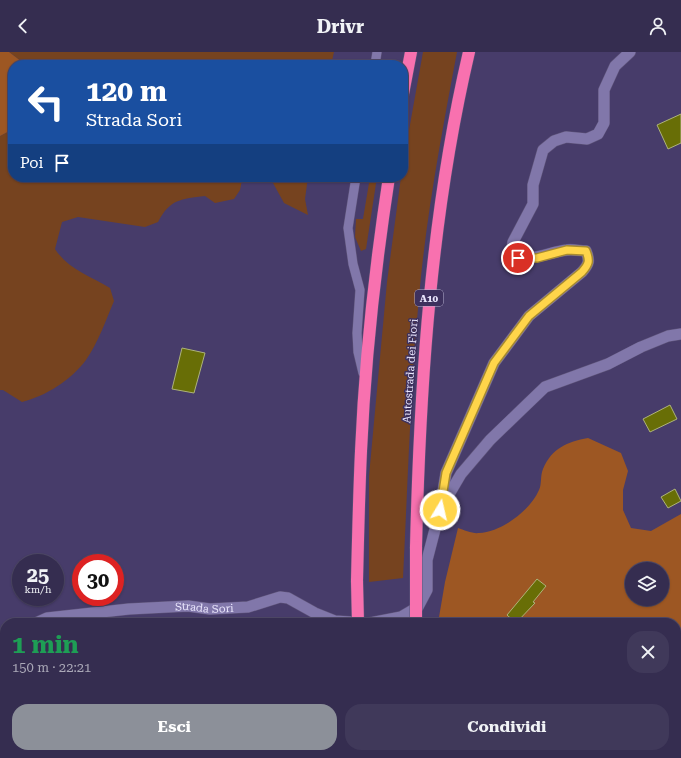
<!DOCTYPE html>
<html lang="it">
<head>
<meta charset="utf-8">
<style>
  body { margin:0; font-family:"Roboto Serif",serif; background:#40395a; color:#f1f3f6; height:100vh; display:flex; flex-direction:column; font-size:15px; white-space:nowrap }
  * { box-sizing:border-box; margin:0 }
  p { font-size:13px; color:#aaa8b7 }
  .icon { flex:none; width:22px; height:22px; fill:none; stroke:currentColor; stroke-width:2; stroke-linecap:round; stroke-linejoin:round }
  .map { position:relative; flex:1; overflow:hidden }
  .panel { position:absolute; left:0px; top:566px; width:681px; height:140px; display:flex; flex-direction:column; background:#352d50; border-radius:16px 16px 0 0; box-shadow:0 1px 3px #0004,0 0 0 1px #4f4967 }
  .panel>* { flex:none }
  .hud { position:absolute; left:8px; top:8px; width:400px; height:122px; border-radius:16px; box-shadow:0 1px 3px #0004,0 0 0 1px #4f4967; background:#1a4fa0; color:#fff; overflow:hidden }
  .tools { position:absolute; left:625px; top:510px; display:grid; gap:8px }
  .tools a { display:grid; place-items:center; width:44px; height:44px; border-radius:50%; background:#352d50; box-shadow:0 1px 3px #0004,0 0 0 1px #4f4967; font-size:20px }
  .speed { position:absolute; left:12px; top:502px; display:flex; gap:8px; font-size:20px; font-weight:700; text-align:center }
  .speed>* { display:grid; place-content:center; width:52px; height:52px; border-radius:50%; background:#352d50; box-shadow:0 1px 3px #0004,0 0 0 1px #4f4967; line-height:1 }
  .speed small { font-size:10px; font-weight:400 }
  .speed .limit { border:6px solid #d22; background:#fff; color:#111 }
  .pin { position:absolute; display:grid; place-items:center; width:34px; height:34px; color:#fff; margin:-17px; border:2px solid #fff; border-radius:50%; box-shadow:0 1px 4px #0007 }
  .me { position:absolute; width:44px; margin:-22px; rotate:9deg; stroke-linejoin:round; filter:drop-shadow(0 0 3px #0008) }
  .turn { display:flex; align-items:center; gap:14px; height:84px; padding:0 12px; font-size:18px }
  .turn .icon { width:52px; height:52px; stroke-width:2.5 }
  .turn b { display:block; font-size:28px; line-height:34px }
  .then { display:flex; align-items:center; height:38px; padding:0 12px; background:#0003; gap:8px; font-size:15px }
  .round { display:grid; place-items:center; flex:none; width:42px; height:42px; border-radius:16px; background:#40395a }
  .headline { display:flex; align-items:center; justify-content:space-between; height:68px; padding:0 12px }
  h1 { font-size:24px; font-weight:700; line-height:30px; color:#1e9e55 }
  .cta { display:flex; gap:8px; margin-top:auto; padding:8px 12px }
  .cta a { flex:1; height:46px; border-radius:16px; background:#8c9099; color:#fff; font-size:16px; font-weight:700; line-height:46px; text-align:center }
  .cta a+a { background:#40395a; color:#f1f3f6 }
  header { display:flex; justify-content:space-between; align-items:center; height:52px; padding:0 12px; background:#352d50; font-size:18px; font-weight:700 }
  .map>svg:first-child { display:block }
  .green { fill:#76431f }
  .forest { fill:#9d5723; fill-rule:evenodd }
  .building { fill:#686e06; stroke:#adb37a }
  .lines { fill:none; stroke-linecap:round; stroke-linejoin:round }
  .service-casing { stroke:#5f557a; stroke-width:10 }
  .minor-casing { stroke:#5f557a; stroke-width:12 }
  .motorway-casing { stroke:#5f557a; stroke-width:13 }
  .service { stroke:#8177aa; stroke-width:9 }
  .minor { stroke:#8177aa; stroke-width:11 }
  .motorway { stroke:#f871af; stroke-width:12 }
  .motorway-bridge-casing { stroke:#5f557a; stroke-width:13; stroke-linecap:butt }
  .motorway-bridge { stroke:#f871af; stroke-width:12 }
  .route-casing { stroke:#a68a30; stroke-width:10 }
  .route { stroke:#ffd54a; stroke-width:7 }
  .labels { text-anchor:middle; stroke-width:3; stroke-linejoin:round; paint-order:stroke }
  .shield { fill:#3d315e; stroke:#b5afcd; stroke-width:1 }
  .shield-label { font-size:10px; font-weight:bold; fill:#e9e5fc }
  .street-label { font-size:11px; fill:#e9e5fc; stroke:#3d315e }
</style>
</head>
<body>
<header><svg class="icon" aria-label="back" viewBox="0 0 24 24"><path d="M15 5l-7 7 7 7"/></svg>Drivr<svg class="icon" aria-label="person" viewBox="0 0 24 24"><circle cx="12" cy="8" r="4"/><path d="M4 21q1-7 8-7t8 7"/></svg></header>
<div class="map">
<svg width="681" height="706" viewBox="0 0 681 706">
  <rect width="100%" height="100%" fill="#473c6a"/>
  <g class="green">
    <polygon points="9,0 334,0 331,13 26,13"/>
    <path d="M423,0H457C443,74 429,149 421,224C411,324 408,425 403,526L369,530V424L387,230L401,125H403L406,95Z"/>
    <path d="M13,77V125H308L305,147L308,163L284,151L273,131L242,128L240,138L234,147L215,151L205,144C181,147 170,147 158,170L145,175L78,165L62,170L55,197C68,217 90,224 110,236L114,249C106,268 98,291 86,308C71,328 46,344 22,350L3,338H0V84Z"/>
    <polygon points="370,125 377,125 366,197 361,199 355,185 356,167 363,167"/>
  </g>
  <g class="forest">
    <polygon points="0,0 9,0 26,13 13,13 13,77 0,84"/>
    <path d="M588,386L621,401L628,419L623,438V458L631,476L651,479L681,462V637L676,643V571H438L445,530L458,476C464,478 473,482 479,481C501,480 530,459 539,438C542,432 540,424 543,417C552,396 567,390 588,386ZM632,517H662V547H632Z"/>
    <polygon points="437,701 642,701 641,706 437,706"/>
  </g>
  <g class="building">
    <polygon points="681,62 681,91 668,97 657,73"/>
    <polygon points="182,296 205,301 194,341 172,337"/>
    <polygon points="670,353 677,367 650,380 643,367"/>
    <polygon points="675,437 681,449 668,456 661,445"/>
    <polygon points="537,527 546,534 533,550 535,551 516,571 507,563"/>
  </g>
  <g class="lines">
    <g class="service-casing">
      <g id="service">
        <polyline points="375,13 377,0"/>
        <polyline points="356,125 348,176 353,212 360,238 357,281 358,300 363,321"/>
      </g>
    </g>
    <g class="minor-casing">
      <g id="minor">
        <polyline points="444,451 461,422 490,388 545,335 608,312 641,295 668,284 681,282"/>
        <path id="s1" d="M36,571L47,566L129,557L188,554L210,557L248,555L280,545L288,546L315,561L335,569L366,571"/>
        <path d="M370,571L401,565L418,555L427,538V508L440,458L446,421L494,311L529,264L582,220C589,212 590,209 586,199C580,199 573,197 567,198C547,200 531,212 511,202L513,190L533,152V133L543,98L554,89L566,85L587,87L598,82L604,71V38L615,14L630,0"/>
        <polyline points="0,585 5,584"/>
      </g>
    </g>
    <g class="motorway-casing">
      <g id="motorway">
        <polyline points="403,42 411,0"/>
        <path d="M416,495C420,329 431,162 469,0"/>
        <path d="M357,529C358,486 359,442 361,399C365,307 375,216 389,125"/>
        <polyline points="365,701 365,706"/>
        <polyline points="422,701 423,706"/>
      </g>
    </g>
    <use href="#service" class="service"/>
    <use href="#minor" class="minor"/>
    <use href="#motorway" class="motorway"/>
    <g class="motorway-bridge-casing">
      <g id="motorway-bridge">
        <polyline points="416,495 416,571"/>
        <polyline points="357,529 358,571"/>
      </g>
    </g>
    <use href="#motorway-bridge" class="motorway-bridge"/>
  </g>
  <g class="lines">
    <g class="route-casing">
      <path id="route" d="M440,458L446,421L494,311L529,264L582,220C589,212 590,209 586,199L567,198L537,206H518"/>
    </g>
    <use href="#route" class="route"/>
  </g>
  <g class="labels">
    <rect class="shield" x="415" y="238" width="28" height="16" rx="3"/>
    <g class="shield-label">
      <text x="429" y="250">A10</text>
    </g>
    <g class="street-label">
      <text transform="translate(410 319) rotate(-86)" y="4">Autostrada dei Fiori</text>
      <text dy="4" stroke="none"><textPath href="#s1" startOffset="170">Strada Sori</textPath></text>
    </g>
  </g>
</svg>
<div class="tools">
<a><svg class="icon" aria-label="layers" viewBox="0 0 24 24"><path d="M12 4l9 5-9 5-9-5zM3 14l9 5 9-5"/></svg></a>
</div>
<div class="speed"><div>25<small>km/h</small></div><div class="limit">30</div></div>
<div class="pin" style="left:518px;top:206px;background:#d93025"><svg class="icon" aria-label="arrive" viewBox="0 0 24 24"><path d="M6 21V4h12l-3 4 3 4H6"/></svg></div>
<svg class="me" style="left:440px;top:458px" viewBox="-20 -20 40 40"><circle r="17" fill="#ffd54a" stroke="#fff" stroke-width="3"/><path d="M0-11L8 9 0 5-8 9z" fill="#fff"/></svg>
<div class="hud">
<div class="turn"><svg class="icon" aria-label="left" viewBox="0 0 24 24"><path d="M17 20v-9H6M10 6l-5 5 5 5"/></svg><div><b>120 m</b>Strada Sori</div></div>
<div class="then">Poi<svg class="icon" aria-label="arrive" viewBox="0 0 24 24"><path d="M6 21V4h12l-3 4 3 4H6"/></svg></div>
</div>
<section class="panel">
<div class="headline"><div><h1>1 min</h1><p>150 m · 22:21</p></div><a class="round"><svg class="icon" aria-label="close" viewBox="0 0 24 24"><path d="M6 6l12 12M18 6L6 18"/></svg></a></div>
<div class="cta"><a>Esci</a><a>Condividi</a></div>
</section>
</div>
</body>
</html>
